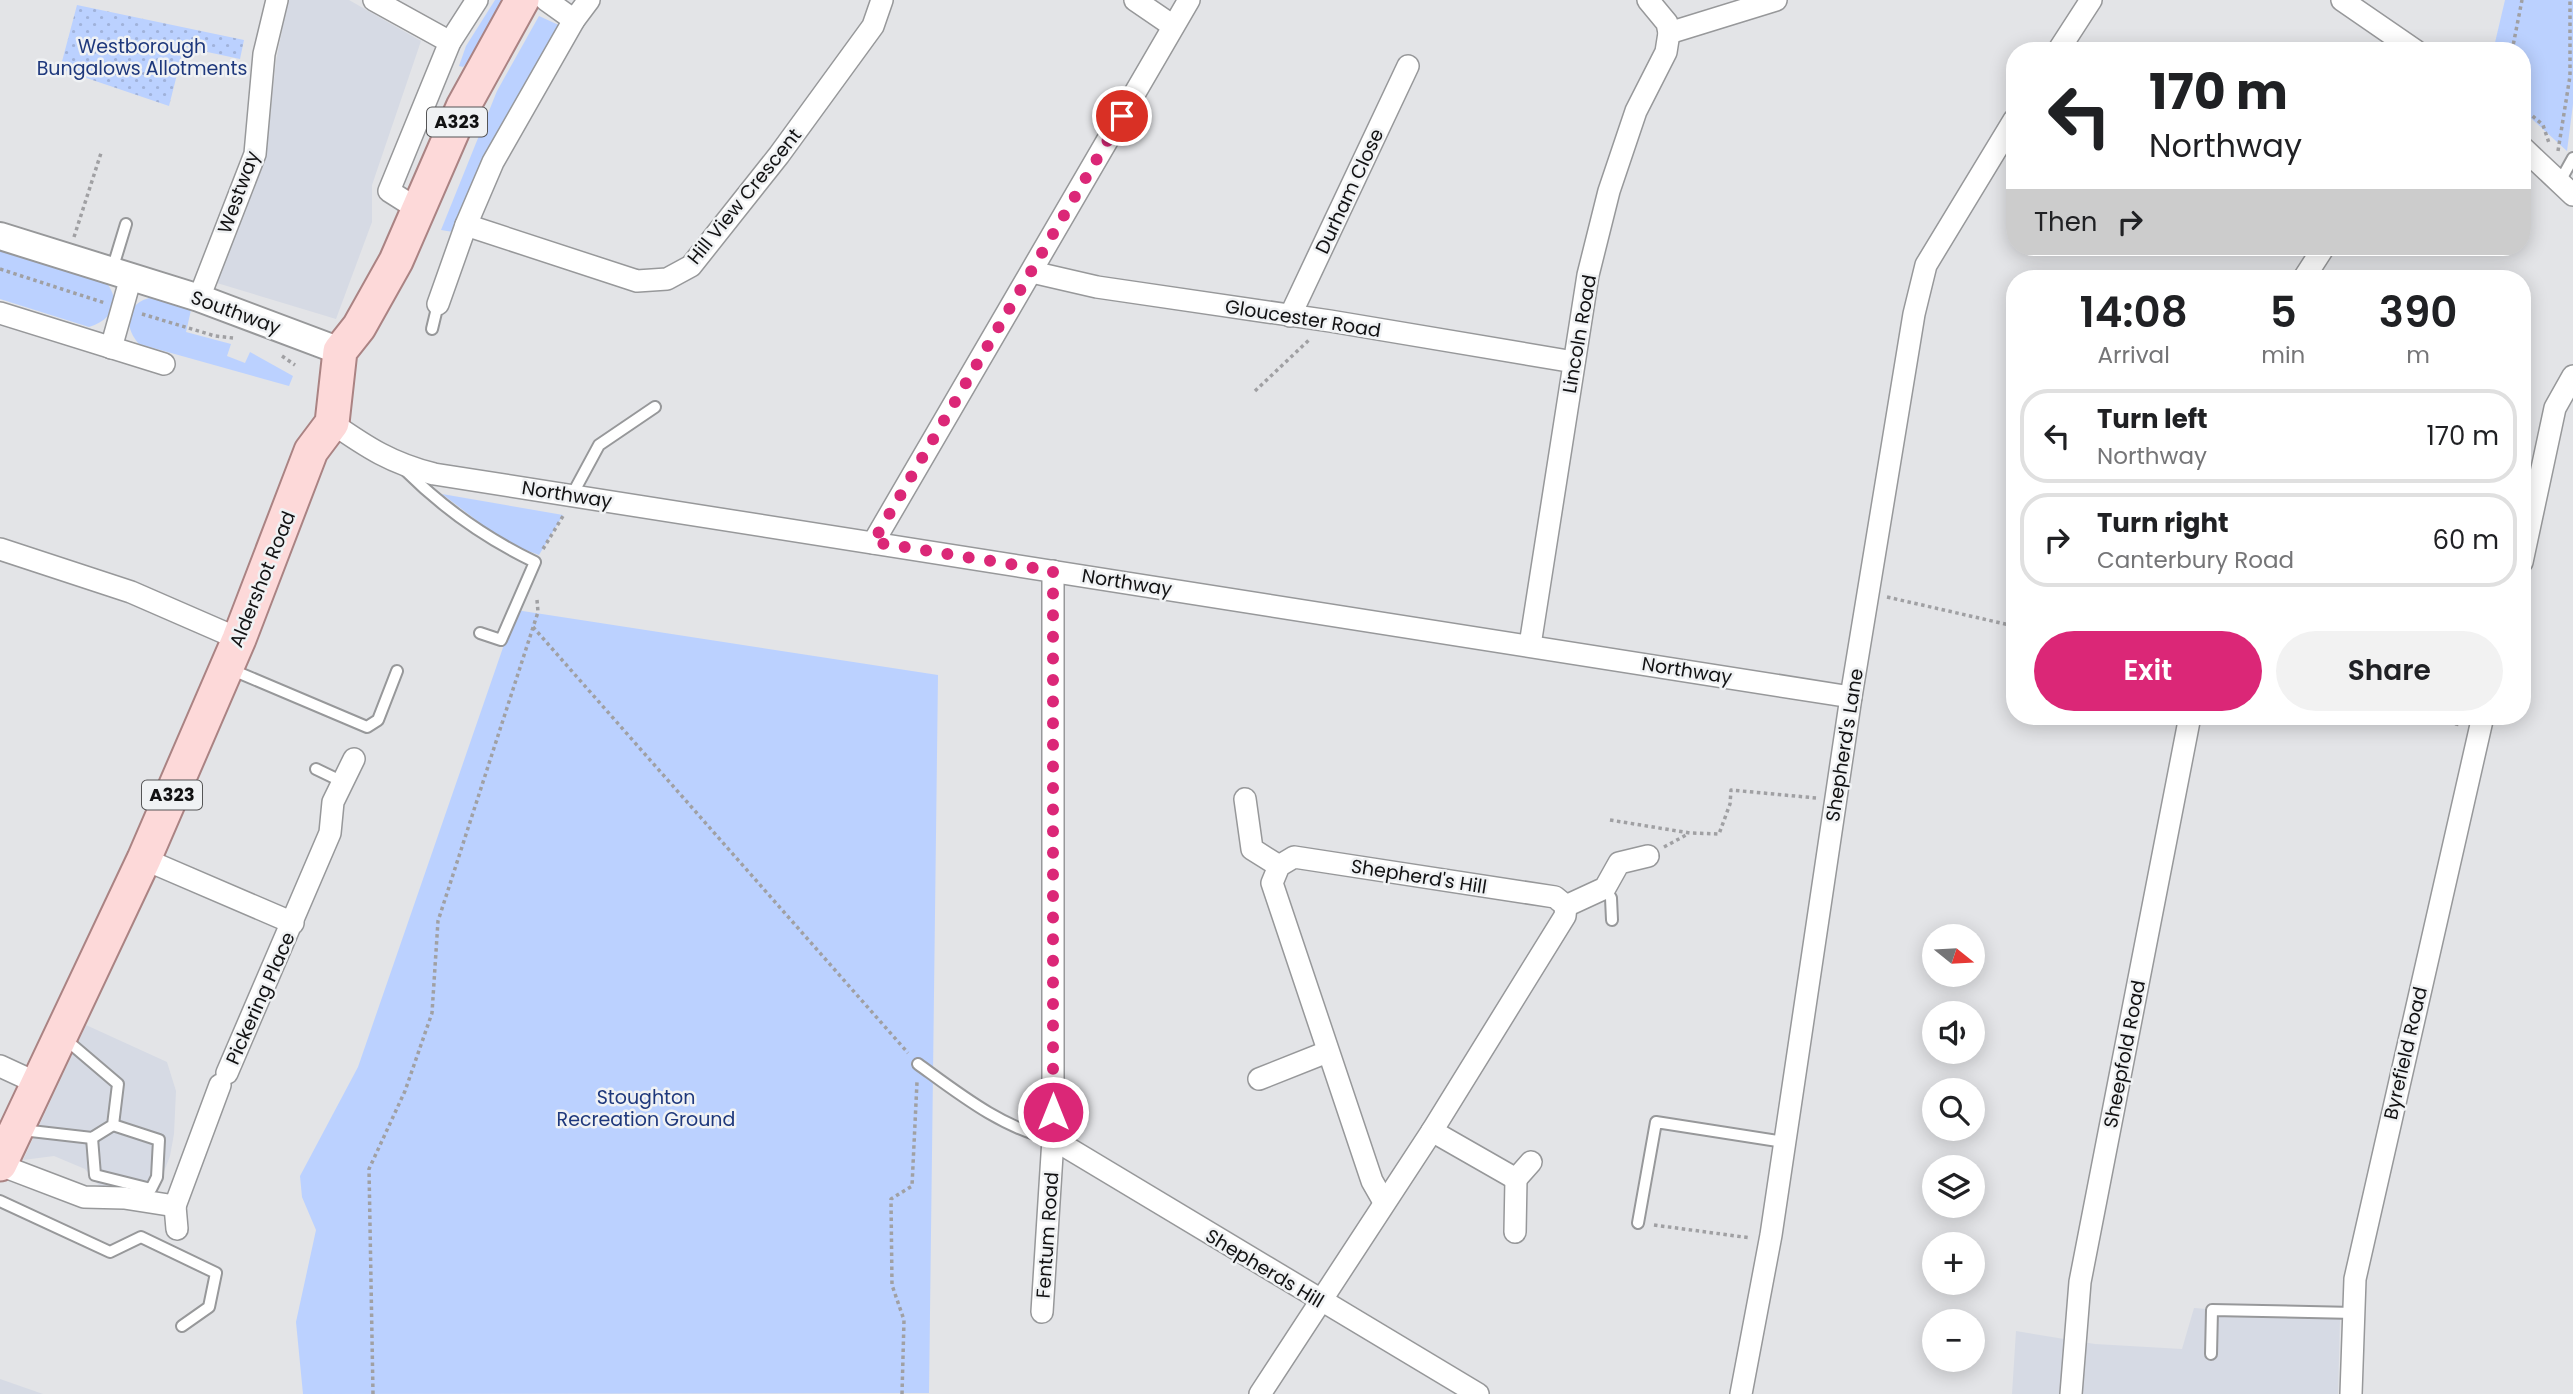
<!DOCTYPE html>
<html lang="en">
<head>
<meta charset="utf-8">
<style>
  body { margin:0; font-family:Poppins,sans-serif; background:#f2f2f2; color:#202124; height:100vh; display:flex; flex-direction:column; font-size:26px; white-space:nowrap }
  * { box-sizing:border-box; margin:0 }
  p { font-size:23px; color:#757577 }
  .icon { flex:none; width:38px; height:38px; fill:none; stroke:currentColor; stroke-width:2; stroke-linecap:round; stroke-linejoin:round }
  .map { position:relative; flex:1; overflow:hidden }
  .panel { position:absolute; left:2006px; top:270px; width:525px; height:455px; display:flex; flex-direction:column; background:#fff; border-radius:28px; box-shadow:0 4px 18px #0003 }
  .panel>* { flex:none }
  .guide { position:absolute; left:2006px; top:42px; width:525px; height:214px; border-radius:28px; box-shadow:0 4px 18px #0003; background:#fff; color:#202124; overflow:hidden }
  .needle { width:46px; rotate:108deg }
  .tools { position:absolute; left:1922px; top:924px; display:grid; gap:14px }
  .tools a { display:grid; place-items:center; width:63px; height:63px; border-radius:50%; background:#fff; box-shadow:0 4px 18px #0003; font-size:35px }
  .pin { position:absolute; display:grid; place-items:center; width:60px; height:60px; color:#fff; margin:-30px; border:4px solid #fff; border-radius:50%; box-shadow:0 2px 7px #0007 }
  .me { position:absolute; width:77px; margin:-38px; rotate:0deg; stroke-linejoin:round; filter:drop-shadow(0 0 5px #0008) }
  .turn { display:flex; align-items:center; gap:24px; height:147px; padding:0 28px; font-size:32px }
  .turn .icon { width:91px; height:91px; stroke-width:2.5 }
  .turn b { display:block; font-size:49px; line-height:60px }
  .then { display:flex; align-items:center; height:66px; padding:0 28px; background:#0003; gap:14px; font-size:26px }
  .eta { display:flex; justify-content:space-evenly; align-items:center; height:119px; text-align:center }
  .eta b { font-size:42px; font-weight:600; line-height:49px }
  .primary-button { display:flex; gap:14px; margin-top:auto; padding:14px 28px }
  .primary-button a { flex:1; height:80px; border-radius:42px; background:#db2777; color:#fff; font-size:28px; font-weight:600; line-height:80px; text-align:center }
  .primary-button a+a { background:#f2f2f2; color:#202124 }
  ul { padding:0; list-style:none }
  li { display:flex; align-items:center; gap:21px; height:94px; margin:0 14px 10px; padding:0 14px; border:4px solid #e0e0e0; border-radius:28px }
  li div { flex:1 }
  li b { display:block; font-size:26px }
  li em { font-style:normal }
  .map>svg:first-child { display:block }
  .built { fill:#d6dae4 }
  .green { fill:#bbd1ff }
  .garden { fill:url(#garden-dots) }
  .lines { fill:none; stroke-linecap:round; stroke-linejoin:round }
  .service-casing { stroke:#97989a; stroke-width:14 }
  .minor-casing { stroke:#97989a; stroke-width:24 }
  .tertiary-casing { stroke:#97989a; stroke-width:30 }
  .primary-casing { stroke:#aa8383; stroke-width:37 }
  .path { stroke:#a0a0a3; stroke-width:3.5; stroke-dasharray:3.5 3.5; stroke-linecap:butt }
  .service { stroke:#fff; stroke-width:10 }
  .minor { stroke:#fff; stroke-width:21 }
  .tertiary { stroke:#fff; stroke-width:26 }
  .primary { stroke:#fdd9d9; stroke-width:33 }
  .route { stroke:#db2777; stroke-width:12; stroke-dasharray:0 21.6 }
  .labels { text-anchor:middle; stroke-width:5; stroke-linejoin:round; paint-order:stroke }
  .shield { fill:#f0f2f4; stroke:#555556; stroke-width:2 }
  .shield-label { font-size:18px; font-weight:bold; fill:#121213 }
  .park-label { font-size:19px; fill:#1e387c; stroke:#f0f2f4 }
  .street-label { font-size:19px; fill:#121213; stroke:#f0f2f4 }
</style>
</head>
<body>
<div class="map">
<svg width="2573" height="1394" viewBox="0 0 2573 1394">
  <defs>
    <pattern id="garden-dots" width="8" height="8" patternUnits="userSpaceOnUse" patternTransform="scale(1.75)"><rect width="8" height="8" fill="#bbd1ff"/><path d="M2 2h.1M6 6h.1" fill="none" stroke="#a0b2da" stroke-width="1.8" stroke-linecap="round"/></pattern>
  </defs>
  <rect width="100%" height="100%" fill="#e3e4e7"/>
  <g class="built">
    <polygon points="288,0 349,0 421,41 372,185 372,222 336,319 217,283 266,156 276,61"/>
    <polygon points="86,1025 167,1062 176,1091 174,1134 170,1156 158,1187 152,1192 102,1189 85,1169 54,1156 23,1160"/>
    <polygon points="2194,1308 2340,1319 2338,1394 2012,1394 2016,1331 2095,1344 2182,1349"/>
    <polygon points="0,1379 43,1394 0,1394"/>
  </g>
  <g class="green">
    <polygon points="495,0 514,0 488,42 463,67 459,66 466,46"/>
    <polygon points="2505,0 2573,0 2573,104 2567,151 2522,110 2522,51 2493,51"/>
    <polygon points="539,16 563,27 453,232 441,230 497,91"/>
    <path d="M0,248L104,280C122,299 114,320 89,327L0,299Z"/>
    <path d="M155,297L191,310L186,332L231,344L227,356L245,363L250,352L293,376L289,386L139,344C121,324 128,300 155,297Z"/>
    <polygon points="442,494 563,515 539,555 505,542"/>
    <polygon points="516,610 938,675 929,1393 303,1394 296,1322 316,1230 302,1197 300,1176 358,1067"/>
  </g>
  <polygon class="garden" points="77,5 244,40 240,59 184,47 169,106 60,69"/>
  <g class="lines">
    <g class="service-casing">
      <g id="service">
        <polyline points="2559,183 2573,158"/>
        <polyline points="112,270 126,224"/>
        <polyline points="432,329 438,304"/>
        <path d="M405,470C443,508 487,539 535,562L501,640L480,633"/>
        <polyline points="572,495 599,445 655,407"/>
        <polyline points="230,669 367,727 378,720 397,671"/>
        <polyline points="316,769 343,782"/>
        <polyline points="1605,888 1611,898 1612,920"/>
        <path d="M918,1064C958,1093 1003,1129 1053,1139"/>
        <polyline points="22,1130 92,1138 113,1125 118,1084 64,1038"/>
        <polyline points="92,1138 95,1175 151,1189 157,1177 159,1140 113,1125"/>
        <polyline points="0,1201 110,1252 141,1237 216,1273 209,1307 182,1326"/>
        <polyline points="1638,1223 1656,1122 1784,1142"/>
        <polyline points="2211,1354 2212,1310 2355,1313"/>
      </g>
    </g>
    <g class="minor-casing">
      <g id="minor">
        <polyline points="374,0 450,42"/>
        <polyline points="546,0 574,20"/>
        <polyline points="1135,0 1173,26"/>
        <polyline points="2342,0 2416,51"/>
        <polyline points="1669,33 1776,0"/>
        <polyline points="2058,51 2091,0"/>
        <polyline points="2522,147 2573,195"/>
        <polyline points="419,210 389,191 450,42 477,0"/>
        <polyline points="466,225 637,281 667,279 691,266 779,155 873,26 882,0"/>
        <polyline points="1032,272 1097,287 1330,321 1574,362"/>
        <polyline points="2304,278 2324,247"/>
        <polyline points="199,298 255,154 264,54 277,0"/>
        <polyline points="438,304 466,225 493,162 574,20 589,0"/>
        <polyline points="0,313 164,364"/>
        <polyline points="1290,316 1408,66"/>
        <polyline points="111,348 131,277"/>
        <path d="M332,423C368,448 391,463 434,474L1851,697"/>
        <polyline points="873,543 1189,0"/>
        <polyline points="0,549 131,592 239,639"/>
        <polyline points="2522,562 2555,408 2573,376"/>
        <polyline points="1530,645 1588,275 1609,191 1636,111 1666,52 1669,33 1667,23 1648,0"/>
        <polyline points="1245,799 1252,849 1279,866"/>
        <polyline points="144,859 293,923"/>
        <polyline points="1566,906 1605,888 1619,863 1648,856"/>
        <polyline points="0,1066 39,1084"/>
        <polyline points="227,1073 330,833 333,802 354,759"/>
        <polyline points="1259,1079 1327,1052"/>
        <polyline points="1432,1131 1516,1179 1531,1162"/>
        <polyline points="1053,1139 1478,1394"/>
        <polyline points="0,1165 84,1197 124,1198 175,1206 220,1085"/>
        <polyline points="1384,1202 1372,1181 1272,883 1279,866 1294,857 1555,897 1566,906"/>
        <polyline points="175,1206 177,1229"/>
        <polyline points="1515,1232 1516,1179"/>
        <polyline points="1042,1312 1053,1139 1053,571"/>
        <polyline points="1260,1394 1432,1131 1565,916 1566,906"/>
        <polyline points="1741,1394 1771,1235 1851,697 1914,314 1926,265 2014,120"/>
        <polyline points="2071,1394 2080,1282 2190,716"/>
        <polyline points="2351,1394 2355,1279 2483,716"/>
      </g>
    </g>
    <g class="tertiary-casing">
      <polyline id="tertiary" points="0,236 199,298 340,351"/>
    </g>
    <g class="primary-casing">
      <polyline id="primary" points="0,1164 144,859 239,639 311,451 332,423 340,351 359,327 396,261 463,107 522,0"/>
    </g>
    <g class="path">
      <polyline points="2512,51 2522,0"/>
      <polyline points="2522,107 2543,125 2549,143"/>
      <polyline points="2558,151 2570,76 2570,0"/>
      <polyline points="74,237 101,153"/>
      <polyline points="0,269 105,303"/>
      <polyline points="142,314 215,336 233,338"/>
      <polyline points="282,356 295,365"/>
      <polyline points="1255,391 1310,339"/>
      <polyline points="543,549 563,516"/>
      <polyline points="1887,597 2014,626"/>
      <polyline points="533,627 908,1053"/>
      <polyline points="2421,716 2460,725"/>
      <polyline points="1610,820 1690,833 1719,834 1730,804 1731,790 1816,798"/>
      <polyline points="1664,847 1688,834"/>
      <polyline points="1654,1225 1751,1238"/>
      <polyline points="373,1394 369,1169 405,1091 432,1013 438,921 538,612 537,600"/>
      <polyline points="902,1394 904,1320 892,1285 891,1199 912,1186 917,1082"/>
    </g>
    <use href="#service" class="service"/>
    <use href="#minor" class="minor"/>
    <use href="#tertiary" class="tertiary"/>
    <use href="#primary" class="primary"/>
  </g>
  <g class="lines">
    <polyline class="route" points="1053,1112 1053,571 873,542 1122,116"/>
  </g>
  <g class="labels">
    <g class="shield">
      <rect x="427" y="107.5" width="60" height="29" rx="5"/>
      <rect x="142" y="780.5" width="60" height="29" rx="5"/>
    </g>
    <g class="shield-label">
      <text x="457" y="128">A323</text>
      <text x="172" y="801">A323</text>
    </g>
    <g class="park-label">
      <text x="142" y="53">Westborough<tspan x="142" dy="22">Bungalows Allotments</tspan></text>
      <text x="646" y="1104">Stoughton<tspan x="646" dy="22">Recreation Ground</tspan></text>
    </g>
    <g class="street-label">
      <text transform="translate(1349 191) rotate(-65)" y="7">Durham Close</text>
      <text transform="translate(238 192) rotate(-70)" y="7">Westway</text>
      <text transform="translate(744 196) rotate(-51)" y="7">Hill View Crescent</text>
      <text transform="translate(236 312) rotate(20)" y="7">Southway</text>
      <text transform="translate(1303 318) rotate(9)" y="7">Gloucester Road</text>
      <text transform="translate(1579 334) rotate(-80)" y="7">Lincoln Road</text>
      <text transform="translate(567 494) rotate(9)" y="7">Northway</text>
      <text transform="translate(262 579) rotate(-68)" y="7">Aldershot Road</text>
      <text transform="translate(1127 582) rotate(9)" y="7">Northway</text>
      <text transform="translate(1687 670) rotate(9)" y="7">Northway</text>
      <text transform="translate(1844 745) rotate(-81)" y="7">Shepherd's Lane</text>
      <text transform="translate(1419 876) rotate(9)" y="7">Shepherd's Hill</text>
      <text transform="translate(260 998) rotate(-66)" y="7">Pickering Place</text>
      <text transform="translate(2405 1053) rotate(-77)" y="7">Byrefield Road</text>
      <text transform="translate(2124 1054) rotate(-79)" y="7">Sheepfold Road</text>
      <text transform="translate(1047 1235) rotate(-86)" y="7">Fentum Road</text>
      <text transform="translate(1265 1268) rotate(31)" y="7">Shepherds Hill</text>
    </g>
  </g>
</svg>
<div class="tools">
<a><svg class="needle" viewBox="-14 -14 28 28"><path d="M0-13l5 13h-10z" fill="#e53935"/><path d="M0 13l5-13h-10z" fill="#757577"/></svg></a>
<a><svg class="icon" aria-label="sound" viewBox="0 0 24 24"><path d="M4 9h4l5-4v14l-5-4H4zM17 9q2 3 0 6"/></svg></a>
<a><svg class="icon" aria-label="search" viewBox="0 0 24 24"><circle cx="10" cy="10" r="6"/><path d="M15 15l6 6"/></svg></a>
<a><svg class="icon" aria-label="layers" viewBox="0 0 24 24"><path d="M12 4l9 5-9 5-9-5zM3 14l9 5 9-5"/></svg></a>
<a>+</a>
<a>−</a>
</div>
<div class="pin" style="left:1122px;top:116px;background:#d93025"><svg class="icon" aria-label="arrive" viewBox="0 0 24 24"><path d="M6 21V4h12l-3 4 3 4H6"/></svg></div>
<svg class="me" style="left:1053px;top:1112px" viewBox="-20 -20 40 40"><circle r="17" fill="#db2777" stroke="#fff" stroke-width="3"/><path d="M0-11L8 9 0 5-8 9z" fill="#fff"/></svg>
<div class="guide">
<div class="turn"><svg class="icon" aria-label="left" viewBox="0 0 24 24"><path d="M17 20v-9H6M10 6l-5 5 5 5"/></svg><div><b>170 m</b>Northway</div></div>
<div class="then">Then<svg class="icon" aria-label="right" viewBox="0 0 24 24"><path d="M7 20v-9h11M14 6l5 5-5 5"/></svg></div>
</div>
<section class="panel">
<div class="eta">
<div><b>14:08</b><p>Arrival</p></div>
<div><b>5</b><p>min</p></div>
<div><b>390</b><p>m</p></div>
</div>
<ul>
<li><svg class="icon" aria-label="left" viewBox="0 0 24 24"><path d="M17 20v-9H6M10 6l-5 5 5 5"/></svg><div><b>Turn left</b><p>Northway</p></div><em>170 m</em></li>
<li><svg class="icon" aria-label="right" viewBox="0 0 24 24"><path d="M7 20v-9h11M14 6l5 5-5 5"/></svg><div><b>Turn right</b><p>Canterbury Road</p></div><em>60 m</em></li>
</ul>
<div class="primary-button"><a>Exit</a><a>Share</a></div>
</section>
</div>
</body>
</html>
